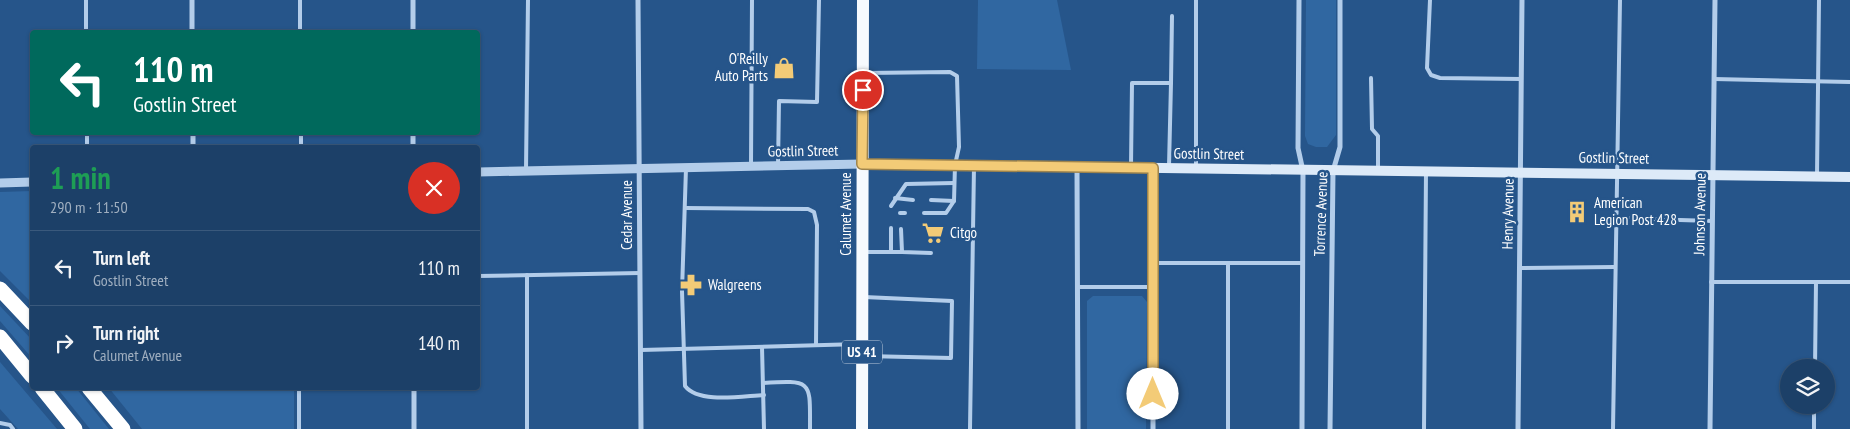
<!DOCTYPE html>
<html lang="en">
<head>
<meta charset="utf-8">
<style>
  body { margin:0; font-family:"PT Sans Narrow",sans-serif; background:#294b71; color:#f1f3f6; height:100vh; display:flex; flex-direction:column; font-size:19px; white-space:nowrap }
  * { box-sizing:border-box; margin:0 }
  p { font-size:16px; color:#a0afc0 }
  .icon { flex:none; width:28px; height:28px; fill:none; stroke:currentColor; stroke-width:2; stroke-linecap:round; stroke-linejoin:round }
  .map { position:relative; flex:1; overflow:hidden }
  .panel { position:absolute; left:30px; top:145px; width:450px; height:245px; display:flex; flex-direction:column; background:#1c4068; border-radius:5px; box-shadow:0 1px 4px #0004,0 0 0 1px #3a597c }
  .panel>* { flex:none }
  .top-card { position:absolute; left:30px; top:30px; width:450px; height:105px; border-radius:5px; box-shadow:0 1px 4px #0004,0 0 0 1px #3a597c; background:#00695c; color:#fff; overflow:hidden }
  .tools { position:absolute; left:1780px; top:359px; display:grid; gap:10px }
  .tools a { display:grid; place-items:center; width:55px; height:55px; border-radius:50%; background:#1c4068; box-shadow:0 1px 4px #0004,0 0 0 1px #3a597c; font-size:25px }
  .pin { position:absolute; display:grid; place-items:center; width:42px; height:42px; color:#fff; margin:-21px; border:2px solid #fff; border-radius:50%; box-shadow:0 1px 5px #0007 }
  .me { position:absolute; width:55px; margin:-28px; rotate:0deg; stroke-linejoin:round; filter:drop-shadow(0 0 4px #0008) }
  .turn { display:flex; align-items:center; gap:18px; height:105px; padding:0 20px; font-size:22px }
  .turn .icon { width:65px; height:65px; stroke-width:2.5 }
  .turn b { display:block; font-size:35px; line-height:42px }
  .round { display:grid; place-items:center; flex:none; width:52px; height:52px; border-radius:26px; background:#294b71 }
  .head { display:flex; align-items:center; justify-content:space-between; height:85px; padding:0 20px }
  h1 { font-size:30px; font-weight:700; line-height:38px; color:#1e9e55 }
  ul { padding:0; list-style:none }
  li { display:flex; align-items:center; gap:15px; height:75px; padding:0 20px; border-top:1px solid #3a597c }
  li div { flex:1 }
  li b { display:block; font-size:19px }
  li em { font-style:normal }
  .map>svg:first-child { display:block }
  .green { fill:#3067a1 }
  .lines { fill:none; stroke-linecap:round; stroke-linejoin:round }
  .service { stroke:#b3cdea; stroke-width:4 }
  .minor { stroke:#b3cdea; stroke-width:5 }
  .tertiary { stroke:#b3cdea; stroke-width:9 }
  .secondary { stroke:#ddeaf8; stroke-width:10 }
  .primary { stroke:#f6fafe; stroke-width:12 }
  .motorway { stroke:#fff; stroke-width:15 }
  .route-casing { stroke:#9e844d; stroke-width:12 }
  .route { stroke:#f3cb77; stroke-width:9 }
  .labels { text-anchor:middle; stroke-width:5; stroke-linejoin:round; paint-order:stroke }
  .shield { fill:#26558a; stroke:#beccdc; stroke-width:1 }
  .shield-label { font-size:14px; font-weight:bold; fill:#fff }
  .poi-label { font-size:15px; fill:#fff; stroke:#26558a; text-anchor:start }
  .street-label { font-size:15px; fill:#fff; stroke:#26558a }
</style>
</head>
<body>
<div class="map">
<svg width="1850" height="429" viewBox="0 0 1850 429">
  <rect width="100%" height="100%" fill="#26558a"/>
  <g class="green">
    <polygon points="978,0 1057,0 1071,70 977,69"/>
    <polygon points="1306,0 1336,0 1336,135 1327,147 1316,147 1308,144 1305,136"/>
    <polygon points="32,191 32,303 0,271 0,192"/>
    <polygon points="1093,296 1142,296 1147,302 1146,429 1087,429 1087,301"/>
    <polygon points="0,306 32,340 32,358 0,321"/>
    <polygon points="0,362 57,429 18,429 0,409"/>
    <polygon points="57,388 76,388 109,429 90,429"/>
    <polygon points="109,388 294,388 294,429 142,429"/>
  </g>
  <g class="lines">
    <g class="service">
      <polyline points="86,0 86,32"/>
      <polyline points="300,0 300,32"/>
      <polyline points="1196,0 1196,168"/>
      <polyline points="1430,0 1427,68 1431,75 1440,78 1521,79"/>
      <polyline points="865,73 950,72 957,76 959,147 955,165 954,201 946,213 924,213"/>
      <polyline points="1371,78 1372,129 1378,136 1378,171"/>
      <polyline points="1714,79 1850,82"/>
      <polyline points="1171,83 1172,16"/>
      <polyline points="87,132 87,148"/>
      <polyline points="301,132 301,148"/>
      <polyline points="751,165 752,0"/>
      <polyline points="778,166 779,101 817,102 819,0"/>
      <polyline points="1131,166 1132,83 1171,83 1169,166"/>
      <path d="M686,168L682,291L685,386C699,404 742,396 764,395"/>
      <polyline points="526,170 528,0"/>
      <polyline points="1817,176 1819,0"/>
      <polyline points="895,198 913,200"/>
      <polyline points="931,200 954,201"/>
      <polyline points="891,206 906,184 954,183"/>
      <polyline points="685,208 808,209 814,212 817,225 816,345"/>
      <polyline points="900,213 905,213"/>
      <polyline points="1615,218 1712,221"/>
      <polyline points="891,228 891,252"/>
      <polyline points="901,229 902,252 931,253"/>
      <polyline points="864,252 902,252"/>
      <polyline points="1153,263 1302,263"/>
      <polyline points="1520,268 1614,267"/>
      <polyline points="478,276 640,273"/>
      <polyline points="1711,282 1850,282"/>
      <polyline points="1078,287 1153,287"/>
      <polyline points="864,297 952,301 951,358 865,356"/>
      <polyline points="762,347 764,429"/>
      <polyline points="641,350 860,344"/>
      <polyline points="1815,368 1816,282"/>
      <path d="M763,383C813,380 810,381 810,429"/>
      <polyline points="299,388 299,429"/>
      <polyline points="0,423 10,425 13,429"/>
      <polyline points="527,429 527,275"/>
      <polyline points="970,429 974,166"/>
      <polyline points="1228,429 1228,263"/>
      <polyline points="1424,429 1426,171"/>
      <polyline points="1613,429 1620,0"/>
      <polyline points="1814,429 1814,405"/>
    </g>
    <g class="minor">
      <polyline points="192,0 192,32"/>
      <polyline points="413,0 413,32"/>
      <polyline points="638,0 641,429"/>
      <polyline points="1299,0 1298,148 1303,171 1302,429"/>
      <polyline points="193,132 193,148"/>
      <polyline points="413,132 413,148"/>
      <polyline points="1077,168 1078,429"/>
      <polyline points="1153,168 1153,429"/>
      <polyline points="414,388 414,429"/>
      <polyline points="1330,429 1333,171 1340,147 1340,0"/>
      <polyline points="1518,429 1522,0"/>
      <polyline points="1710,429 1715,0"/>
    </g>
    <g class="tertiary">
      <polyline points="478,172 862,164"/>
      <polyline points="0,183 32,182"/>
    </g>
    <polyline class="secondary" points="862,164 1850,177"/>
    <polyline class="primary" points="862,429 863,0"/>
    <g class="motorway">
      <polyline points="0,289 32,323"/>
      <polyline points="0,337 32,376"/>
      <polyline points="42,388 75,429"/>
      <polyline points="89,388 123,429"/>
    </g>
  </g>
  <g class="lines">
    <g class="route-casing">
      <polyline id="route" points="863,90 862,164 1153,168 1153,394"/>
    </g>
    <use href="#route" class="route"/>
  </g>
  <defs>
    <g id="shop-bare" transform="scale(1.725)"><path d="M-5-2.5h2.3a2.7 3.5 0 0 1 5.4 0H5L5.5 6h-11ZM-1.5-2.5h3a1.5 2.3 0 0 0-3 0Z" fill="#f3cb77" stroke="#26558a" stroke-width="2.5" paint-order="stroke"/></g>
    <g id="building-bare" transform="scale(1.725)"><path d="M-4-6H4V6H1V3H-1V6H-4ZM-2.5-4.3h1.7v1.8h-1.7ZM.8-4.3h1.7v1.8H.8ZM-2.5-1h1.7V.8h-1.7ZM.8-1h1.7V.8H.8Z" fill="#f3cb77" stroke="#26558a" stroke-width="2.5" paint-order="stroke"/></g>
    <g id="supermarket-bare" transform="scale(1.725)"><path d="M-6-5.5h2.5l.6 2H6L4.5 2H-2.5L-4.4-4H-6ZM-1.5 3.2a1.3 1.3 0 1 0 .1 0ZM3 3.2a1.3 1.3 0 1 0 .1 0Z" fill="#f3cb77" stroke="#26558a" stroke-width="2.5" paint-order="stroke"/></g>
    <g id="pharmacy-bare" transform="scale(1.725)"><path d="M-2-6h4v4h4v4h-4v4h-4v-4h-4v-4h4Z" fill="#f3cb77" stroke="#26558a" stroke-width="2.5" paint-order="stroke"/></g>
  </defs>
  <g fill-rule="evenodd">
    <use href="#shop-bare" x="784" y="68"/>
    <use href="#building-bare" x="1577" y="212"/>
    <use href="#supermarket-bare" x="933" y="233"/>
    <use href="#pharmacy-bare" x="691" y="285"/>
  </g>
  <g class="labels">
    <rect class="shield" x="842" y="340.5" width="40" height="23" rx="4"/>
    <g class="shield-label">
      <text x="862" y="357">US 41</text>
    </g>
    <g class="poi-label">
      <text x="768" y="64" text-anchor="end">O'Reilly<tspan x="768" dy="17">Auto Parts</tspan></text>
      <text x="1594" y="208">American<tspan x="1594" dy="17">Legion Post 428</tspan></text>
      <text x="950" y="238">Citgo</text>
      <text x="708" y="290">Walgreens</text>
    </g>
    <g class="street-label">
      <text transform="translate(803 151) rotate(-1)" y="5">Gostlin Street</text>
      <text transform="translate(1209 154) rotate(1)" y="5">Gostlin Street</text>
      <text transform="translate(1614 158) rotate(1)" y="5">Gostlin Street</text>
      <text transform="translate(846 214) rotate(-90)" y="5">Calumet Avenue</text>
      <text transform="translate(1321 214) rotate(-88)" y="5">Torrence Avenue</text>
      <text transform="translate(1508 214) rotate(-89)" y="5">Henry Avenue</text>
      <text transform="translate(1700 214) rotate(-89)" y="5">Johnson Avenue</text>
      <text transform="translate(627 215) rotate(-90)" y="5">Cedar Avenue</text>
    </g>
  </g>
</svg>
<div class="tools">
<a><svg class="icon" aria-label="layers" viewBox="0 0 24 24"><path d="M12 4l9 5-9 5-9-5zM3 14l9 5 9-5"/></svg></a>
</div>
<div class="pin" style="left:863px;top:90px;background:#d93025"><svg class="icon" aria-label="arrive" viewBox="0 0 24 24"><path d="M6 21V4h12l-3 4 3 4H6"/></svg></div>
<svg class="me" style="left:1153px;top:394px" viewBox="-20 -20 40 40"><circle r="19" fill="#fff"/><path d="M0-13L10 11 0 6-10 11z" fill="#f3cb77"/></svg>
<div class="top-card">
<div class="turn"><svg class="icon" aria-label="left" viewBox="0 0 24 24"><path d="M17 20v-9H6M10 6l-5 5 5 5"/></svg><div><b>110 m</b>Gostlin Street</div></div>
</div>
<section class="panel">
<div class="head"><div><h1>1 min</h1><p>290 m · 11:50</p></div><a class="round" style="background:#d93025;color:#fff"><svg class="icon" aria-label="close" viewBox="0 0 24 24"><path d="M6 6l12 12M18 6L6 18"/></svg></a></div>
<ul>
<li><svg class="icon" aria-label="left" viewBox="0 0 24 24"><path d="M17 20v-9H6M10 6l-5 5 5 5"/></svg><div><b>Turn left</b><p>Gostlin Street</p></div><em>110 m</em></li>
<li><svg class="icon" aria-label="right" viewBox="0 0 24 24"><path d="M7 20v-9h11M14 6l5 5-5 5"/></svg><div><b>Turn right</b><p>Calumet Avenue</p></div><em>140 m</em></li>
</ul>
</section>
</div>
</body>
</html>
